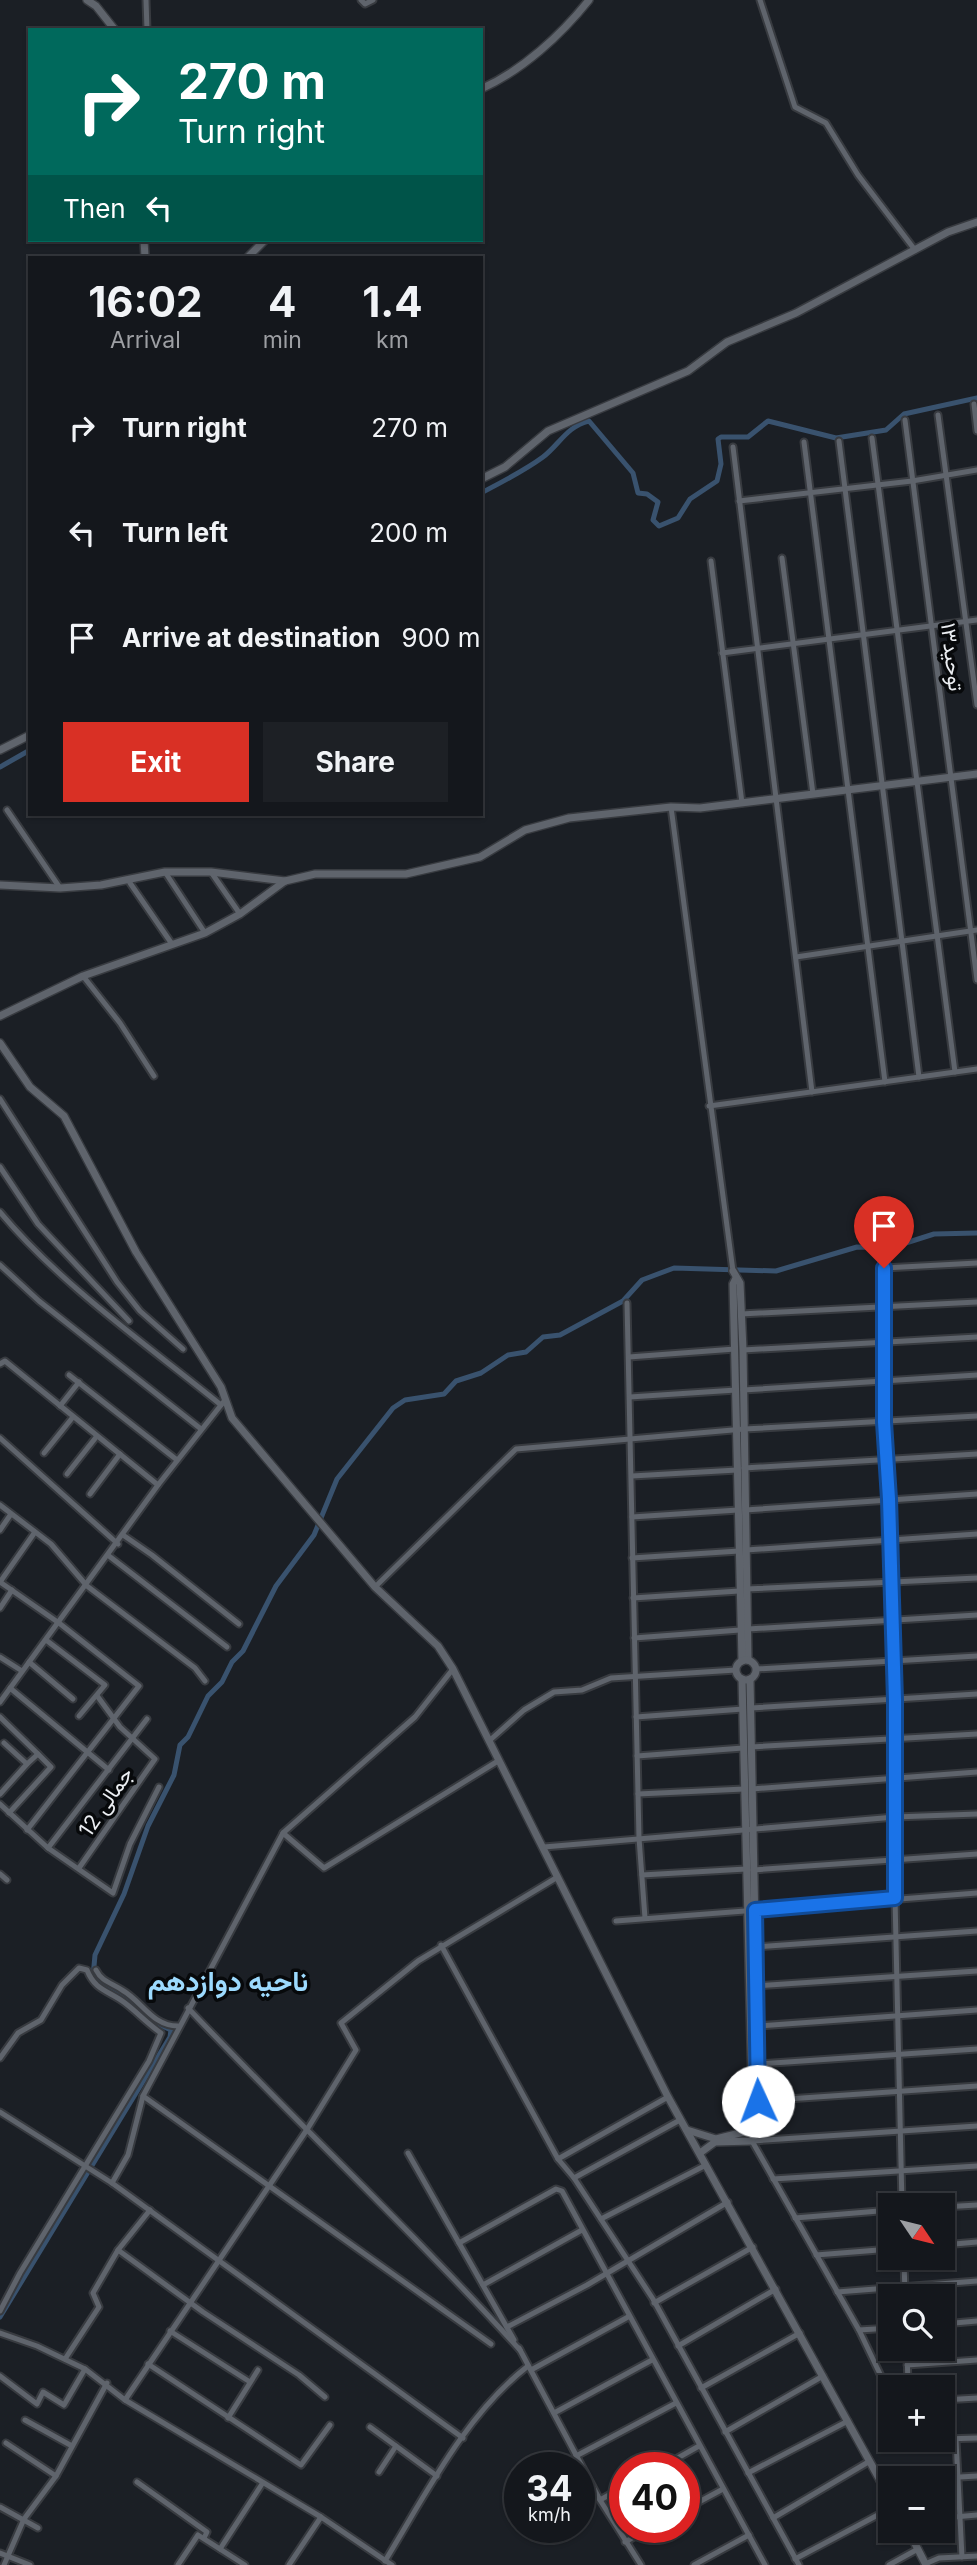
<!DOCTYPE html>
<html lang="en">
<head>
<meta charset="utf-8">
<style>
  body { margin:0; font-family:Inter,Vazirmatn,sans-serif; background:#1d2025; color:#f1f3f6; height:100vh; display:flex; flex-direction:column; font-size:26px; white-space:nowrap }
  * { box-sizing:border-box; margin:0 }
  p { font-size:23px; color:#9d9fa3 }
  .icon { flex:none; width:38px; height:38px; fill:none; stroke:currentColor; stroke-width:2; stroke-linecap:round; stroke-linejoin:round }
  .map { position:relative; flex:1; overflow:hidden }
  .side { position:absolute; left:28px; top:256px; width:455px; height:560px; display:flex; flex-direction:column; background:#14171c; border-radius:0px; box-shadow:0 2px 5px #0004,0 0 0 2px #33363b }
  .side>* { flex:none }
  .hud { position:absolute; left:28px; top:28px; width:455px; height:214px; border-radius:0px; box-shadow:0 2px 5px #0004,0 0 0 2px #33363b; background:#00695c; color:#fff; overflow:hidden }
  .needle { width:46px; rotate:125deg }
  .tools { position:absolute; left:878px; top:2193px; display:grid; gap:14px }
  .tools a { display:grid; place-items:center; width:77px; height:77px; border-radius:0px; background:#14171c; box-shadow:0 2px 5px #0004,0 0 0 2px #33363b; font-size:35px }
  .speed { position:absolute; left:504px; top:2452px; display:flex; gap:14px; font-size:35px; font-weight:700; text-align:center }
  .speed>* { display:grid; place-content:center; width:91px; height:91px; border-radius:50%; background:#14171c; box-shadow:0 2px 5px #0004,0 0 0 2px #33363b; line-height:1 }
  .speed small { font-size:18px; font-weight:400 }
  .speed .limit { border:10px solid #d22; background:#fff; color:#111 }
  .pin { position:absolute; display:grid; place-items:center; width:60px; height:60px; color:#fff; margin:-72px -30px; border-radius:50% 50% 50% 0; rotate:-45deg; box-shadow:0 0 7px #0007 }
  .pin .icon { rotate:45deg }
  .me { position:absolute; width:77px; margin:-38px; rotate:358deg; stroke-linejoin:round; filter:drop-shadow(0 0 5px #0008) }
  .turn { display:flex; align-items:center; gap:24px; height:147px; padding:0 35px; font-size:32px }
  .turn .icon { width:91px; height:91px; stroke-width:2.5 }
  .turn b { display:block; font-size:49px; line-height:60px }
  .then { display:flex; align-items:center; height:66px; padding:0 35px; background:#0003; gap:14px; font-size:26px }
  .eta { display:flex; justify-content:space-evenly; align-items:center; height:119px; text-align:center }
  .eta b { font-size:42px; font-weight:700; line-height:49px }
  .button { display:flex; gap:14px; margin-top:auto; padding:14px 35px }
  .button a { flex:1; height:80px; border-radius:0px; background:#d93025; color:#fff; font-size:28px; font-weight:700; line-height:80px; text-align:center }
  .button a+a { background:#1d2025; color:#f1f3f6 }
  ul { padding:0; list-style:none }
  li { display:flex; align-items:center; gap:21px; height:105px; padding:0 35px }
  li div { flex:1 }
  li b { display:block; font-size:26px }
  li em { font-style:normal }
  .map>svg:first-child { display:block }
  .lines { fill:none; stroke-linecap:round; stroke-linejoin:round }
  .canal { stroke:#39526e; stroke-width:5 }
  .street-casing { stroke:#383b40; stroke-width:9 }
  .secondary-casing { stroke:#383b40; stroke-width:10 }
  .street { stroke:#5f646c; stroke-width:5 }
  .secondary { stroke:#5f646c; stroke-width:7 }
  .route-casing { stroke:#114b97; stroke-width:18 }
  .route { stroke:#1a73e8; stroke-width:12 }
  .labels { text-anchor:middle; stroke-width:7; stroke-linejoin:round; paint-order:stroke }
  .street-label { font-size:21px; fill:#ebeef2; stroke:#07090b }
  .district-label { font-size:28px; font-weight:bold; fill:#9cdafe; stroke:#07090b }
</style>
</head>
<body>
<div class="map">
<svg width="977" height="2565" viewBox="0 0 977 2565">
  <rect width="100%" height="100%" fill="#1b1f25"/>
  <g class="lines">
    <g class="canal">
      <path d="M481,493C502,482 524,471 543,457C559,445 567,426 589,421L633,473L638,493L647,494L658,502L653,520L659,526L678,518L690,499L717,481L721,464L718,439L721,437H748L768,421L836,438L886,430L904,414L977,398"/>
      <polyline points="0,767 30,750"/>
      <polyline points="0,2317 170,2037 171,2030 149,2020 124,1996 93,1977 95,1955 124,1894 148,1826 174,1775 180,1745 188,1737 208,1696 222,1682 232,1662 243,1651 276,1586 314,1535 337,1479 393,1408 405,1400 444,1394 456,1381 481,1373 508,1355 526,1352 543,1337 560,1335 623,1301 642,1280 674,1268 776,1271 857,1247 890,1248 934,1234 977,1233"/>
    </g>
    <g class="street-casing">
      <g id="street">
        <polyline points="146,0 147,30"/>
        <polyline points="361,0 365,4 373,0"/>
        <polyline points="760,0 795,107 826,123 858,175 915,250"/>
        <polyline points="974,404 977,431"/>
        <polyline points="938,415 977,705"/>
        <polyline points="905,420 977,980"/>
        <polyline points="872,438 955,1072"/>
        <polyline points="839,441 919,1077"/>
        <polyline points="804,442 885,1082"/>
        <polyline points="733,447 812,1092"/>
        <polyline points="739,501 912,481 977,470"/>
        <polyline points="782,558 813,794"/>
        <polyline points="711,561 742,803"/>
        <polyline points="722,653 977,620"/>
        <polyline points="671,807 733,1271"/>
        <polyline points="7,810 60,888"/>
        <polyline points="165,872 205,933"/>
        <polyline points="211,872 240,914"/>
        <polyline points="130,883 172,944"/>
        <polyline points="796,957 977,930"/>
        <polyline points="83,976 120,1023 154,1076"/>
        <polyline points="0,1099 117,1282 140,1311 183,1349"/>
        <polyline points="709,1106 977,1069"/>
        <polyline points="0,1167 38,1224 129,1321"/>
        <path d="M0,1212C62,1286 146,1344 221,1405"/>
        <polyline points="885,1257 884,1421 894,1661 895,1898 902,2205"/>
        <polyline points="0,1265 39,1301 201,1429"/>
        <polyline points="884,1268 977,1263"/>
        <polyline points="627,1303 639,1838 645,1918"/>
        <polyline points="741,1314 977,1302"/>
        <polyline points="743,1350 977,1337"/>
        <polyline points="629,1357 735,1349"/>
        <polyline points="0,1364 5,1361 158,1485"/>
        <polyline points="69,1375 177,1460"/>
        <polyline points="743,1390 977,1375"/>
        <polyline points="630,1397 736,1390"/>
        <polyline points="60,1406 79,1382"/>
        <polyline points="0,1438 118,1544"/>
        <polyline points="44,1453 73,1417"/>
        <polyline points="744,1468 977,1454"/>
        <polyline points="67,1474 97,1436"/>
        <polyline points="632,1476 737,1470"/>
        <polyline points="90,1494 120,1454"/>
        <polyline points="0,1505 51,1544 87,1586 195,1668 205,1681"/>
        <polyline points="745,1510 977,1494"/>
        <polyline points="632,1517 738,1510"/>
        <polyline points="0,1530 11,1514"/>
        <polyline points="123,1535 152,1555 239,1624"/>
        <polyline points="746,1550 977,1534"/>
        <polyline points="109,1556 227,1647"/>
        <polyline points="632,1558 739,1551"/>
        <polyline points="0,1582 59,1623 139,1686 27,1830"/>
        <polyline points="0,1582 35,1532"/>
        <polyline points="375,1587 516,1449 744,1429 977,1416"/>
        <polyline points="746,1589 977,1578"/>
        <polyline points="633,1598 739,1591"/>
        <polyline points="0,1608 12,1590"/>
        <polyline points="748,1629 977,1615"/>
        <polyline points="634,1638 740,1630"/>
        <polyline points="46,1640 105,1685 79,1716"/>
        <polyline points="0,1657 22,1671"/>
        <polyline points="29,1662 73,1699"/>
        <polyline points="756,1669 977,1656"/>
        <polyline points="10,1688 109,1770"/>
        <polyline points="0,1702 158,1485 225,1400"/>
        <polyline points="751,1708 977,1694"/>
        <polyline points="0,1717 38,1754 27,1764"/>
        <polyline points="636,1717 743,1709"/>
        <polyline points="489,1741 524,1710 554,1692 582,1690 611,1678 736,1670"/>
        <polyline points="751,1747 977,1734"/>
        <polyline points="637,1756 743,1748"/>
        <polyline points="752,1789 977,1772"/>
        <polyline points="0,1794 27,1764 4,1743"/>
        <polyline points="638,1794 744,1789"/>
        <polyline points="0,1804 48,1848 113,1893 130,1844 159,1787"/>
        <polyline points="9,1813 51,1767 38,1754"/>
        <polyline points="283,1833 324,1868 498,1761"/>
        <polyline points="544,1847 895,1817 977,1814"/>
        <polyline points="48,1848 147,1719"/>
        <polyline points="79,1868 155,1759 120,1727 98,1697"/>
        <polyline points="753,1870 977,1854"/>
        <polyline points="0,1874 7,1880"/>
        <polyline points="642,1875 746,1869"/>
        <polyline points="616,1921 977,1893"/>
        <polyline points="441,1945 558,2159 574,2178 653,2299 799,2565"/>
        <polyline points="756,1947 977,1931"/>
        <path d="M96,1970C102,1982 112,1983 122,1990C142,2001 152,2026 178,2026"/>
        <polyline points="756,1986 977,1971"/>
        <path d="M188,2008C297,2123 413,2232 520,2350"/>
        <polyline points="757,2026 977,2010"/>
        <path d="M0,2058L18,2033L41,2020L62,1985L79,1968L87,1970C95,1991 110,1991 125,2003C138,2013 148,2024 161,2033L149,2061L20,2273L0,2311"/>
        <polyline points="757,2064 977,2049"/>
        <polyline points="143,2096 491,2344"/>
        <polyline points="758,2101 977,2086"/>
        <polyline points="0,2112 112,2183 463,2438"/>
        <polyline points="408,2153 514,2340"/>
        <polyline points="558,2159 668,2097"/>
        <polyline points="574,2178 680,2120"/>
        <polyline points="773,2179 977,2166"/>
        <polyline points="112,2183 128,2155 143,2096 283,1833 415,1717 453,1669"/>
        <polyline points="943,2207 977,2205"/>
        <polyline points="795,2218 891,2210"/>
        <polyline points="601,2219 706,2165"/>
        <polyline points="459,2243 556,2189 562,2191 765,2565"/>
        <polyline points="943,2245 977,2242"/>
        <polyline points="118,2250 203,2312 299,2375 325,2397"/>
        <polyline points="816,2255 891,2249"/>
        <polyline points="904,2258 905,2296"/>
        <polyline points="483,2285 582,2230"/>
        <polyline points="837,2292 977,2281"/>
        <polyline points="654,2303 753,2247"/>
        <polyline points="943,2324 977,2321"/>
        <polyline points="507,2327 587,2285 728,2202"/>
        <polyline points="859,2330 891,2328"/>
        <polyline points="170,2331 250,2382"/>
        <polyline points="0,2333 37,2346 85,2369 125,2400 321,2517 392,2565"/>
        <polyline points="678,2346 776,2289"/>
        <polyline points="519,2348 600,2500 641,2565"/>
        <polyline points="907,2348 908,2387"/>
        <polyline points="65,2359 99,2307 93,2293 118,2250 150,2210"/>
        <polyline points="148,2364 301,2465 330,2425"/>
        <polyline points="907,2365 977,2360"/>
        <polyline points="531,2370 628,2317"/>
        <polyline points="0,2376 37,2404 43,2392 64,2405 85,2369"/>
        <polyline points="701,2388 800,2333"/>
        <polyline points="891,2397 859,2330 752,2141 977,2126"/>
        <polyline points="125,2400 308,2128 356,2050 341,2023 418,1961 556,1878"/>
        <polyline points="943,2400 977,2398"/>
        <polyline points="554,2413 652,2360"/>
        <polyline points="228,2418 258,2370"/>
        <polyline points="25,2420 72,2446"/>
        <polyline points="370,2427 437,2476"/>
        <polyline points="725,2432 823,2376"/>
        <polyline points="911,2440 977,2438"/>
        <polyline points="956,2440 962,2557"/>
        <polyline points="6,2443 56,2476"/>
        <polyline points="576,2456 676,2403"/>
        <polyline points="660,2468 699,2446"/>
        <polyline points="379,2472 396,2446"/>
        <polyline points="748,2473 848,2421"/>
        <polyline points="943,2478 977,2476"/>
        <polyline points="137,2482 207,2532 204,2538"/>
        <polyline points="600,2500 625,2486"/>
        <polyline points="0,2507 38,2528"/>
        <polyline points="684,2510 723,2489"/>
        <polyline points="773,2518 870,2461"/>
        <polyline points="943,2518 977,2515"/>
        <polyline points="625,2542 652,2527"/>
        <polyline points="220,2549 262,2484"/>
        <polyline points="0,2553 30,2565"/>
        <polyline points="795,2559 891,2508"/>
        <path d="M385,2561C426,2494 465,2415 528,2366"/>
        <polyline points="925,2564 939,2558 977,2556"/>
        <polyline points="4,2565 24,2519 56,2476 107,2383"/>
        <polyline points="178,2565 198,2535 245,2565"/>
        <polyline points="289,2565 321,2517"/>
        <polyline points="694,2565 749,2535"/>
        <polyline points="889,2565 918,2549"/>
      </g>
    </g>
    <g class="secondary-casing">
      <g id="secondary">
        <polyline points="87,0 96,6 115,30"/>
        <path d="M481,89C523,70 561,35 589,0"/>
        <polyline points="144,240 145,257"/>
        <polyline points="248,257 265,240"/>
        <polyline points="481,479 505,467 548,431 688,371 727,342 796,313 948,232 977,222"/>
        <polyline points="0,750 30,735"/>
        <polyline points="0,885 60,888 101,885 165,872 211,872 285,881"/>
        <polyline points="0,1016 83,976 205,933 240,914 285,881 315,874 406,874 480,857 525,830 569,818 671,807 700,808 977,774"/>
        <polyline points="0,1043 30,1087 64,1116 136,1252 221,1387 232,1418 375,1587 438,1646 453,1669 668,2097 891,2500"/>
        <polyline points="733,1271 740,1283 743,1350 748,1660"/>
        <polyline points="736,1278 733,1284 742,1661"/>
        <circle cx="746" cy="1670" r="10"/>
        <polyline points="687,2130 716,2139 744,2132 753,2123 742,1679"/>
        <polyline points="700,2153 715,2142 752,2141 759,2124 750,1679"/>
        <polyline points="908,2530 926,2565"/>
      </g>
    </g>
    <use href="#street" class="street"/>
    <use href="#secondary" class="secondary"/>
  </g>
  <g class="lines">
    <g class="route-casing">
      <polyline id="route" points="758,2101 755,1910 895,1898 895,1700 889,1499 884,1422 884,1268"/>
    </g>
    <use href="#route" class="route"/>
  </g>
  <g class="labels">
    <g class="street-label">
      <text transform="translate(952 657) rotate(83)" y="7">توحید۱۳</text>
      <text transform="translate(106 1802) rotate(-56)" y="7">جمالی 12</text>
    </g>
    <g class="district-label">
      <text x="228" y="1991">ناحیه دوازدهم</text>
    </g>
  </g>
</svg>
<div class="tools">
<a><svg class="needle" viewBox="-14 -14 28 28"><path d="M0-13l5 13h-10z" fill="#e53935"/><path d="M0 13l5-13h-10z" fill="#9d9fa3"/></svg></a>
<a><svg class="icon" aria-label="search" viewBox="0 0 24 24"><circle cx="10" cy="10" r="6"/><path d="M15 15l6 6"/></svg></a>
<a>+</a>
<a>−</a>
</div>
<div class="speed"><div>34<small>km/h</small></div><div class="limit">40</div></div>
<div class="pin" style="left:884px;top:1268px;background:#d93025"><svg class="icon" aria-label="arrive" viewBox="0 0 24 24"><path d="M6 21V4h12l-3 4 3 4H6"/></svg></div>
<svg class="me" style="left:758px;top:2101px" viewBox="-20 -20 40 40"><circle r="19" fill="#fff"/><path d="M0-13L10 11 0 6-10 11z" fill="#1a73e8"/></svg>
<div class="hud">
<div class="turn"><svg class="icon" aria-label="right" viewBox="0 0 24 24"><path d="M7 20v-9h11M14 6l5 5-5 5"/></svg><div><b>270 m</b>Turn right</div></div>
<div class="then">Then<svg class="icon" aria-label="left" viewBox="0 0 24 24"><path d="M17 20v-9H6M10 6l-5 5 5 5"/></svg></div>
</div>
<section class="side">
<div class="eta">
<div><b>16:02</b><p>Arrival</p></div>
<div><b>4</b><p>min</p></div>
<div><b>1.4</b><p>km</p></div>
</div>
<ul>
<li><svg class="icon" aria-label="right" viewBox="0 0 24 24"><path d="M7 20v-9h11M14 6l5 5-5 5"/></svg><div><b>Turn right</b></div><em>270 m</em></li>
<li><svg class="icon" aria-label="left" viewBox="0 0 24 24"><path d="M17 20v-9H6M10 6l-5 5 5 5"/></svg><div><b>Turn left</b></div><em>200 m</em></li>
<li><svg class="icon" aria-label="arrive" viewBox="0 0 24 24"><path d="M6 21V4h12l-3 4 3 4H6"/></svg><div><b>Arrive at destination</b></div><em>900 m</em></li>
</ul>
<div class="button"><a>Exit</a><a>Share</a></div>
</section>
</div>
</body>
</html>
